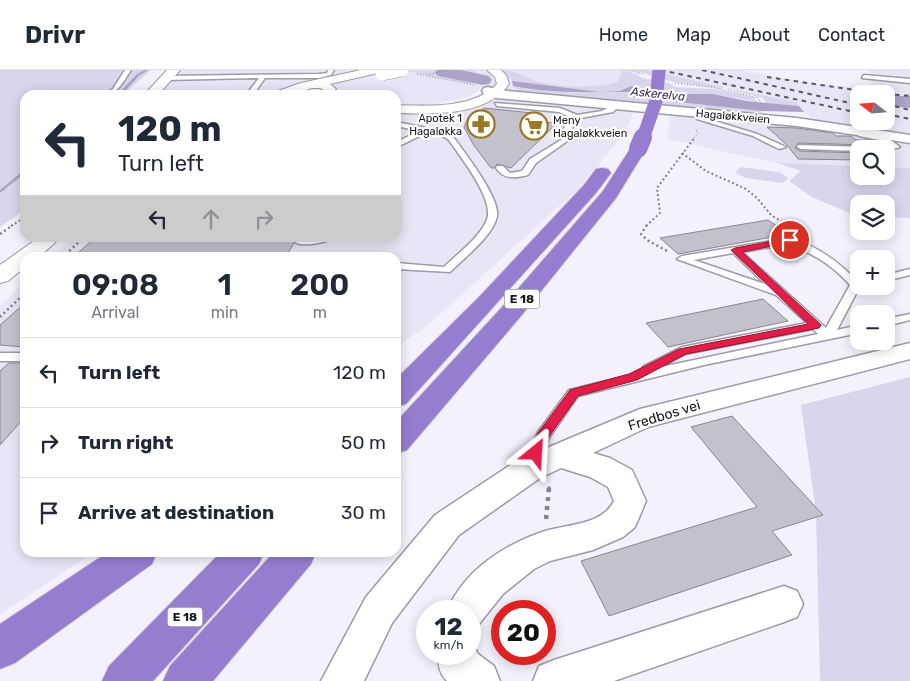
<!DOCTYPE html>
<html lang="en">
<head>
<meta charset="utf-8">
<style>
  body { margin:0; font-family:Rubik,sans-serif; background:#f6f6f7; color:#1f2937; height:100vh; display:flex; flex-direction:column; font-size:19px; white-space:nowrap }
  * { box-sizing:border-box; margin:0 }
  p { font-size:16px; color:#747a83 }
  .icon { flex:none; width:28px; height:28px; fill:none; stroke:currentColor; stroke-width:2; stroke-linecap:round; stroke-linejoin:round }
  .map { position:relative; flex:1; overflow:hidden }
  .side { position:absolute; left:20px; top:182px; width:381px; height:305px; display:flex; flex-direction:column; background:#fff; border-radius:15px; box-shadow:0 2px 12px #0003 }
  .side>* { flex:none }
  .hud { position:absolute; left:20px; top:20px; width:381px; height:152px; border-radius:15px; box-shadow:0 2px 12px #0003; background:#fff; color:#1f2937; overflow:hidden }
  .needle { width:32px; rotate:287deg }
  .tools { position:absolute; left:850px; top:15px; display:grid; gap:10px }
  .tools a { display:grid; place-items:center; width:45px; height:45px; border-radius:10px; background:#fff; box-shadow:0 2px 12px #0003; font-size:25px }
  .speed { position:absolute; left:416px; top:530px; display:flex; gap:10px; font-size:25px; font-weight:700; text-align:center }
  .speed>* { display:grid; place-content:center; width:65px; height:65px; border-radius:50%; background:#fff; box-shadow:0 2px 12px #0003; line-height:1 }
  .speed small { font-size:12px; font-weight:400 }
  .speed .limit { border:8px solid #d22; background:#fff; color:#111 }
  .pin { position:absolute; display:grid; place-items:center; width:42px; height:42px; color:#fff; margin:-21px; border:2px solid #fff; border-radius:50%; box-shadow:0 1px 5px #0007 }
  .me { position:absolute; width:55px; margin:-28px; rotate:27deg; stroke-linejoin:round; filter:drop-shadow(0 0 4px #0008) }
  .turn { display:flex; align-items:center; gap:18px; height:105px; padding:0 15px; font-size:22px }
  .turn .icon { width:65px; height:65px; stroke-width:2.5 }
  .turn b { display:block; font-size:35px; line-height:42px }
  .lanes { display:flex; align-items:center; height:48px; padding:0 15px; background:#0003; justify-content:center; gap:25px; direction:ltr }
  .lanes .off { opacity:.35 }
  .eta { display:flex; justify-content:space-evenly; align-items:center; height:85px; text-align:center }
  .eta b { font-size:30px; font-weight:600; line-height:35px }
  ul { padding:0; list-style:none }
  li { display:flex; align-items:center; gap:15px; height:70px; padding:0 15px; border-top:1px solid #e0e1e3 }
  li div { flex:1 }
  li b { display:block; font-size:19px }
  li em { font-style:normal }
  header { display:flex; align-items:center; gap:30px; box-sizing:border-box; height:70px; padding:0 25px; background:#fff; border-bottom:1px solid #e0e1e3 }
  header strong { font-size:24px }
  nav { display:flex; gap:28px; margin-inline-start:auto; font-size:18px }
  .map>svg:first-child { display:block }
  .built { fill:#e9e5f7; fill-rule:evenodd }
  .green { fill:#dad5ed }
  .water { fill:#aca3c6 }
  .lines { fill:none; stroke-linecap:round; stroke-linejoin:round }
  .stream { fill:#aca3c6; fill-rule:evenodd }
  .river { fill:#aca3c6; fill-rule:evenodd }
  .building { fill:#c3c1cb; stroke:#888690 }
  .lane-casing { stroke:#9d9ba5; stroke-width:3 }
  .street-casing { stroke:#9d9ba5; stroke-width:3 }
  .secondary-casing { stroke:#9d9ba5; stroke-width:2 }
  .highway-casing { stroke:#d1d1d1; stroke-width:2 }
  .path-far4 { stroke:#838289; stroke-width:1; stroke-dasharray:1 2; stroke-linecap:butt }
  .path-far3 { stroke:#838289; stroke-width:2; stroke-dasharray:2 2.5; stroke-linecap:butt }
  .path-far2 { stroke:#838289; stroke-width:2.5; stroke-dasharray:2 3; stroke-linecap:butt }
  .path-far1 { stroke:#838289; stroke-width:3; stroke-dasharray:2.5 4; stroke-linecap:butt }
  .path { stroke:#838289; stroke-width:4.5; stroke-dasharray:4 5; stroke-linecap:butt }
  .lane { fill:#fff; fill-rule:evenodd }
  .street { fill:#fff; fill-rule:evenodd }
  .secondary { fill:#fff; fill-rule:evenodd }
  .highway { fill:#957dd0; fill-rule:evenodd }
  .rail { stroke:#59585e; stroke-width:2; stroke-dasharray:4.5 4.5; stroke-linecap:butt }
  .secondary-bridge-casing { stroke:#9d9ba5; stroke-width:14; stroke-linecap:butt }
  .highway-bridge-far1-casing { stroke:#d1d1d1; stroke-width:14; stroke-linecap:butt }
  .highway-bridge-casing { stroke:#d1d1d1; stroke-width:19; stroke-linecap:butt }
  .secondary-bridge { stroke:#fff; stroke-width:13 }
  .highway-bridge-far1 { stroke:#957dd0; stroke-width:13 }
  .highway-bridge { stroke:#957dd0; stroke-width:18 }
  .route { fill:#e11d48; stroke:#92132f }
  .labels { text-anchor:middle; stroke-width:4.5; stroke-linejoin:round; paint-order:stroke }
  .far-street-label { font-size:11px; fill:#17171a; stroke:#fff }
  .far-poi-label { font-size:11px; fill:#17171a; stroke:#fff; text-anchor:end }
  .far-water-label { font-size:12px; font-style:italic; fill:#3b2c5b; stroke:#fff }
  .shield { fill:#fff; stroke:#5d5d5f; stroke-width:1 }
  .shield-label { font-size:12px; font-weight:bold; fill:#17171a }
  .street-label { font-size:14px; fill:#17171a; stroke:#fff }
</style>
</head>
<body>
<header>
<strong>Drivr</strong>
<nav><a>Home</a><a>Map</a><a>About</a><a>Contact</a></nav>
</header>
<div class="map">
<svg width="910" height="611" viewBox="0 0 910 611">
  <rect width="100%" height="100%" fill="#f4f1fc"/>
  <g class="built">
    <polygon points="171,0 639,0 640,14 635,38 625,63 579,118 427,256 396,277 396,188 51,188 73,168 396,168 396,42 432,43 508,28 546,26 484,18 465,28 428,35 396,35 396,25 346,25 334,18 314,13 274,25 146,25"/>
    <path d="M647,0H742L808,13L873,19L869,0H910V64L814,49L804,42L796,32ZM859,24H886V51H859Z"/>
    <polygon points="672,42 800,54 910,70 910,98 886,97 886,79 859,79 859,96 777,93 667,69"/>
    <polygon points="25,212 25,482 93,483 0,544 0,236"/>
  </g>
  <g class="green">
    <polygon points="0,0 151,0 122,25 25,25 25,140 0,157"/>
    <polygon points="473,0 484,8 486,14 466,13 406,1"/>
    <path d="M502,0C516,0 527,9 539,12C560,18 598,18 618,12L622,1L619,0H627L642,8L669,13L675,17L714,19L753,27L758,32L713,24H669L631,16L620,21L600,22L535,15L512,11Z"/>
    <polygon points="633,0 648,0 724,17 722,19 669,11"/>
    <polygon points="513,16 574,23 632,22 635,23 633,26 761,41 762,45 570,27 517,20"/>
    <polygon points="728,18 796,32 799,36 766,33 763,28 726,19"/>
    <polygon points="777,93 859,96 859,106 886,106 886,97 910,98 910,148 886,147 886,134 859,134 859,146 856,146 812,127 789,111 801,101"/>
    <polygon points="741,97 779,102 787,107 788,109 783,113 745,108 735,102"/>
    <polygon points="910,307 910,611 820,611 816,443 801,335"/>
  </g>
  <path class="water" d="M512,11L600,22L620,21L631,16L669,24H713L747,31L799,36L804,42L761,41L633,27L635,23L632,22C590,22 554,24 513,16Z"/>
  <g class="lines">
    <g class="stream">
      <polygon points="145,0 148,0 139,6 121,25 117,25 137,4"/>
      <polygon points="24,100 25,100 25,103 0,123 0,120"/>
    </g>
    <g class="river">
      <polygon points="437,0 460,0 489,6 492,10 489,14 483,15 438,6 435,2"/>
      <polygon points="894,26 910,26 910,38 887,36 886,29"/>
    </g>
  </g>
  <g class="building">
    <polygon points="484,38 542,44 540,52 557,53 511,98 497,94 494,98 491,98 473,74 464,57 468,48 472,48"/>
    <polygon points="767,57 797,58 833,63 836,66 851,66 856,70 872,70 882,79 872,79 867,75 798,73 795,78 800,81 859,83 859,90 798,89 787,75"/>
    <polygon points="768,150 789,164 678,184 660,168"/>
    <polygon points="95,168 297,168 285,188 72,188"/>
    <polygon points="763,229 788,251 668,277 646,253"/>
    <polygon points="25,233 25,277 0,275 0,255"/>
    <polygon points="9,293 25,293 25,347 0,375 0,301"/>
    <polygon points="732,346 823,445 772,461 792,485 609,546 581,491 757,437 691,357"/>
  </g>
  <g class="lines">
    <g class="lane-casing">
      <g id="lane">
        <path d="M125,0H131C122,13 118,25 101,25L113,19Z"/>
        <polygon points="328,0 334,0 331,5 319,8 265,8 253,25 246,25 259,8 166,10 163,8 166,6 319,4 327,3"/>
        <polygon points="864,5 910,9 910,13 862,8"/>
        <path d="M495,33L560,38L577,45L602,41L617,33L620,35L613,42L581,48L575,52L566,72L536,93L528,105C516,108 504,110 496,98L497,96H503L510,103L522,101L530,89L561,70L564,58L572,48L559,42L497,36Z"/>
        <polygon points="695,42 699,42 702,47 757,64 786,77 779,79 753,66 697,49"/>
        <path d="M396,52L446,62L454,68C465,83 500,128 497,146C494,165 463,189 450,202L396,199V193L444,197C458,183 477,170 486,152C497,132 461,88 449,70C428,54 417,70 396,77V72L420,61L396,56Z"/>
        <polygon points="861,63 888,68 900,77 886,81 883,77 891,75 879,70 859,66 858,65"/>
        <polygon points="798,75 867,77 870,79 859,79 859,81 801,79 797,77"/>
        <path d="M311,168H332C325,173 302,177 295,172L297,170Z"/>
        <path d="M790,168C818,176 839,192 859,213L860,216L837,260L859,255V263L704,295L578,326L549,368L535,401L530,403L525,401L523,397L538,362L569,320L643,302L642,299L644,296L682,277L807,253L776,225L677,189L682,186ZM789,174C815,185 831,194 850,215L826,258L742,182ZM733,183L765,214L694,190ZM813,259L818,264L661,297L685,284Z"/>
        <polygon points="910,199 910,205 886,211 886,205"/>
        <polygon points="910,244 910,250 886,256 886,249"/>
        <rect x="0" y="283" width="25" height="8"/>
      </g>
    </g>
    <g class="street-casing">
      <g id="street">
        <polygon points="488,17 498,20 797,48 910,65 910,73 797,56 496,28 484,24 482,21 484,18"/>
        <path d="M910,273V289L648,357L593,383L610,388L632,400L646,431L635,457L623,467L593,480L550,491L534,499L503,524L479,554L470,558V541H447C464,501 502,476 542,462C565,454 602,456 614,431L608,417L590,407L561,398L540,408L459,465L392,553L364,611H321L366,527L435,445L518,390L640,339Z"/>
        <polygon points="784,516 797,521 803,534 797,547 784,552 614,611 533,611 539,596 554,590"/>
        <path d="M470,569L478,584L494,596L500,611H447C439,604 438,593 438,584H470Z"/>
      </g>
    </g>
    <g class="secondary-casing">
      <g id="secondary">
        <polygon points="167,0 180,0 158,25 144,25"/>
        <polygon points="361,0 384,0 382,2 330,14 336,19 330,23 320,18 312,18 291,25 273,25 275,22 301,13"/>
        <path d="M487,0H501L506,5L509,14C486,47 432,44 396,43V35C427,36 474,39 497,14L495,7Z"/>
        <polygon points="38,168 60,168 38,188 25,188 25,197 8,211 0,213 0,195"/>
      </g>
    </g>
    <g class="highway-casing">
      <g id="highway">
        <polygon points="638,74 644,76 646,79 616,128 521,246 407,380 396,384 396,352 503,236 603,121 632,76"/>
        <polygon points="602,98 608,99 611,103 596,123 406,334 396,337 396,309 478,228 584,115 596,99"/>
        <polygon points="108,482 157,482 152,494 15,593 0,599 0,554"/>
        <polygon points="221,482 264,482 259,494 153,611 102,611 109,596"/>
        <polygon points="274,482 316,482 311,494 213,611 163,611 170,596"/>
      </g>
    </g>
    <g class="path-far4">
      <polyline points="630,0 643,4"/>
      <polyline points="417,4 475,15"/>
      <polyline points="427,5 448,0"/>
      <polyline points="675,13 711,17 754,27 758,28 762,34"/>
      <polyline points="694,68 698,63 696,59"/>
    </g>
    <g class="path-far3">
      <polyline points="682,83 706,101 746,119 757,128 771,145 789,156"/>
      <polyline points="11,156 25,147"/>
      <polyline points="646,156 660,143 657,118 695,67"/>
    </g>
    <g class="path-far2">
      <polyline points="647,155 641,164 647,170 669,182"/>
      <polyline points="787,155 790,157"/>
      <polyline points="0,164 13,155"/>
      <polyline points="62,188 83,168"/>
      <polyline points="0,247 25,223"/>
    </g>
    <polyline class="path-far1" points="549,419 549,416"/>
    <polyline class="path" points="546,449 549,418"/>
    <use href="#lane" class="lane"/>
    <use href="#street" class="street"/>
    <use href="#secondary" class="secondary"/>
    <use href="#highway" class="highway"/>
    <g class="rail">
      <polyline points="661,0 859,43"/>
      <polyline points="702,0 859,35"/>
      <polyline points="767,7 882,24"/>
      <polyline points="886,24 910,26"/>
      <polyline points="886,34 910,40"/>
      <polyline points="886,44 910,49"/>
    </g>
    <g class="secondary-bridge-casing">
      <polyline id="secondary-bridge" points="382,4 402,0"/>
    </g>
    <g class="highway-bridge-far1-casing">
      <polyline id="highway-bridge-far1" points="643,68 656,31 659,0"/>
    </g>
    <g class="highway-bridge-casing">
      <polyline id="highway-bridge" points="638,79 643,67"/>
    </g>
    <use href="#secondary-bridge" class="secondary-bridge"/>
    <use href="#highway-bridge-far1" class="highway-bridge-far1"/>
    <use href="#highway-bridge" class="highway-bridge"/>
  </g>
  <polygon class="route" points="790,168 793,169 793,172 742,182 819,253 821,255 819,258 686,284 637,310 578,326 548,368 540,386 531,386 529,383 538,363 570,320 629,304 679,279 808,254 731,180 735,178"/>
  <defs>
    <g id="pharmacy-ring" transform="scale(1.4375)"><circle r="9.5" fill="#fff" stroke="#9b7924" stroke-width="1.5"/><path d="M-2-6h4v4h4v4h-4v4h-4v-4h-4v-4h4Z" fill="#9b7924"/></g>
    <g id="supermarket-ring" transform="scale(1.4375)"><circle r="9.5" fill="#fff" stroke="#9b7924" stroke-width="1.5"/><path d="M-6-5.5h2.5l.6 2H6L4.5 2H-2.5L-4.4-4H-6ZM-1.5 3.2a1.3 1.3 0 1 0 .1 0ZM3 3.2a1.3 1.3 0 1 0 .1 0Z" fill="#9b7924"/></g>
  </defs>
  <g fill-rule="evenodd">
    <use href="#pharmacy-ring" x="481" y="54"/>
    <use href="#supermarket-ring" x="534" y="56"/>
  </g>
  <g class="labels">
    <g class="far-street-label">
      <text transform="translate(733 46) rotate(5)" y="4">Hagaløkkveien</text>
    </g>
    <g class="far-poi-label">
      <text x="462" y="52">Apotek 1<tspan x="462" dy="13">Hagaløkka</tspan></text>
      <text x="553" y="54" text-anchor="start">Meny<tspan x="553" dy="13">Hagaløkkveien</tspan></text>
    </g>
    <g class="far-water-label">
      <text transform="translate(658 24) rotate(6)" y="4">Askerelva</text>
    </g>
    <g class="shield">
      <rect x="504.5" y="219.5" width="35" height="19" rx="4"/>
      <rect x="167.5" y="537.5" width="35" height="19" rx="4"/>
    </g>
    <g class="shield-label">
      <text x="522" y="233">E 18</text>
      <text x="185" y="551">E 18</text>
    </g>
    <g class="street-label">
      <text transform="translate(664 345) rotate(-17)" y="5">Fredbos vei</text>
    </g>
  </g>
</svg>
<div class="tools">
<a><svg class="needle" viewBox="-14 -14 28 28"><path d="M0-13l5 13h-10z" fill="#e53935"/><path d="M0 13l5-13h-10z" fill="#747a83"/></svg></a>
<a><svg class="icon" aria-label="search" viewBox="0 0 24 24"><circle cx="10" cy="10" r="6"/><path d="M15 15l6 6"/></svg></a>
<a><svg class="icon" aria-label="layers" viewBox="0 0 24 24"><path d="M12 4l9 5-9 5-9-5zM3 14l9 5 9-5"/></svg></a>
<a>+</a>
<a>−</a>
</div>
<div class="speed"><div>12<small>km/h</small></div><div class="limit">20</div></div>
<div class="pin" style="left:790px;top:170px;background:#d93025"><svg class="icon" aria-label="arrive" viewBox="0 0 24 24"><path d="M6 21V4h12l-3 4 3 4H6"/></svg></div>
<svg class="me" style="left:536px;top:383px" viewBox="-20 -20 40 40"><path d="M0-17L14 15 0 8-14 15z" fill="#e11d48" stroke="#fff" stroke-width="4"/></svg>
<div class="hud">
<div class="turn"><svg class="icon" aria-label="left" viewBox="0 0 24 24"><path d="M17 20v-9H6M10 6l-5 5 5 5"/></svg><div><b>120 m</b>Turn left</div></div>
<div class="lanes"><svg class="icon" aria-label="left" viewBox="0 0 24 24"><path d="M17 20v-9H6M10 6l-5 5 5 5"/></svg><svg class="icon off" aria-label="ahead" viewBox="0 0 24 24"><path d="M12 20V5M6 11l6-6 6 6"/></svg><svg class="icon off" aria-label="right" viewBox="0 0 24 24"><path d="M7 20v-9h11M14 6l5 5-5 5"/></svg></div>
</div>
<section class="side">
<div class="eta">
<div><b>09:08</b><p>Arrival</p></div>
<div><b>1</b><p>min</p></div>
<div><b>200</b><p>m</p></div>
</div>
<ul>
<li><svg class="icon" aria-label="left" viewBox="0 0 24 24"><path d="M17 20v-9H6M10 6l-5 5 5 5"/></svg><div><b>Turn left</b></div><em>120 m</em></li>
<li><svg class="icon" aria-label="right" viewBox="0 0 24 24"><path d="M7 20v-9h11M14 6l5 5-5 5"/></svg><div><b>Turn right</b></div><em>50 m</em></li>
<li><svg class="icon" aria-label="arrive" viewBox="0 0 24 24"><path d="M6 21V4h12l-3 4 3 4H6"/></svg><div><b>Arrive at destination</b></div><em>30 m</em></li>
</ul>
</section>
</div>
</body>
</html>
